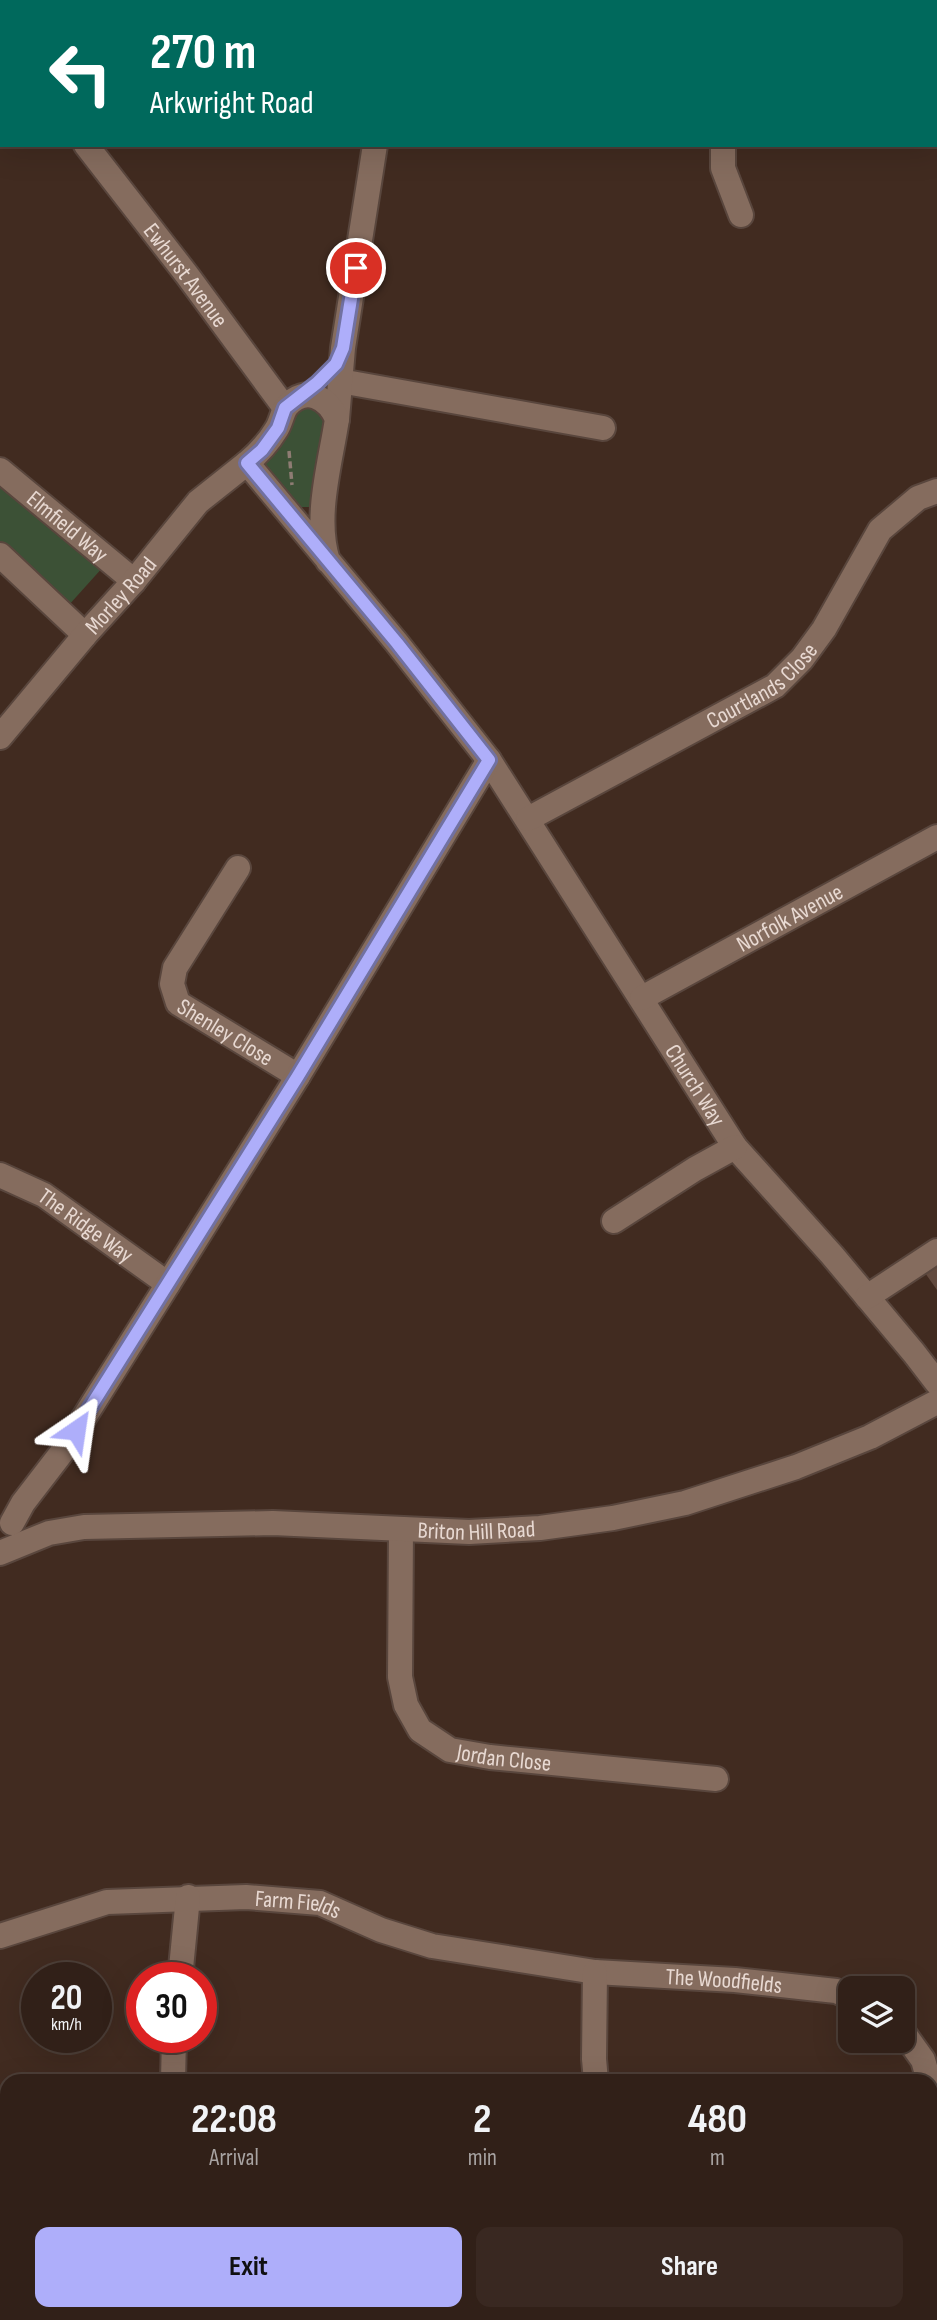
<!DOCTYPE html>
<html lang="en">
<head>
<meta charset="utf-8">
<style>
  body { margin:0; font-family:"Sofia Sans Condensed",sans-serif; background:#392821; color:#f1f3f6; height:100vh; display:flex; flex-direction:column; font-size:26px; white-space:nowrap }
  * { box-sizing:border-box; margin:0 }
  p { font-size:23px; color:#a8a3a2 }
  .icon { flex:none; width:38px; height:38px; fill:none; stroke:currentColor; stroke-width:2; stroke-linecap:round; stroke-linejoin:round }
  .map { position:relative; flex:1; overflow:hidden }
  .side { position:absolute; left:0px; top:2074px; width:938px; height:247px; display:flex; flex-direction:column; background:#312018; border-radius:21px 21px 0 0; box-shadow:0 7px 28px #0002,0 0 0 2px #4c3e37 }
  .side>* { flex:none }
  .hud { position:absolute; left:0px; top:0px; width:938px; height:147px; box-shadow:0 7px 28px #0002,0 0 0 2px #4c3e37; background:#00695c; color:#fff; overflow:hidden }
  .controls { position:absolute; left:838px; top:1976px; display:grid; gap:14px }
  .controls a { display:grid; place-items:center; width:77px; height:77px; border-radius:14px; background:#312018; box-shadow:0 7px 28px #0002,0 0 0 2px #4c3e37; font-size:35px }
  .speed { position:absolute; left:21px; top:1962px; display:flex; gap:14px; font-size:35px; font-weight:700; text-align:center }
  .speed>* { display:grid; place-content:center; width:91px; height:91px; border-radius:50%; background:#312018; box-shadow:0 7px 28px #0002,0 0 0 2px #4c3e37; line-height:1 }
  .speed small { font-size:18px; font-weight:400 }
  .speed .limit { border:10px solid #d22; background:#fff; color:#111 }
  .pin { position:absolute; display:grid; place-items:center; width:60px; height:60px; color:#fff; margin:-30px; border:4px solid #fff; border-radius:50%; box-shadow:0 2px 7px #0007 }
  .me { position:absolute; width:77px; margin:-38px; rotate:32deg; stroke-linejoin:round; filter:drop-shadow(0 0 5px #0008) }
  .turn { display:flex; align-items:center; gap:24px; height:147px; padding:0 35px; font-size:32px }
  .turn .icon { width:91px; height:91px; stroke-width:2.5 }
  .turn b { display:block; font-size:49px; line-height:60px }
  .eta { display:flex; justify-content:space-evenly; align-items:center; height:119px; text-align:center }
  .eta b { font-size:42px; font-weight:700; line-height:49px }
  .cta { display:flex; gap:14px; margin-top:auto; padding:14px 35px }
  .cta a { flex:1; height:80px; border-radius:14px; background:#aeaefa; color:#111; font-size:28px; font-weight:700; line-height:80px; text-align:center }
  .cta a+a { background:#392821; color:#f1f3f6 }
  .map>svg:first-child { display:block }
  .green { fill:#3c5136 }
  .building { fill:#624a3e }
  .lines { fill:none; stroke-linecap:round; stroke-linejoin:round }
  .minor-casing { stroke:#59463d; stroke-width:28 }
  .path { stroke:#8e7c73; stroke-width:3.5; stroke-dasharray:7 3.5; stroke-linecap:butt }
  .minor { stroke:#856c5e; stroke-width:24 }
  .route-casing { stroke:#7171a2; stroke-width:18 }
  .route { stroke:#aeaefa; stroke-width:12 }
  .labels { text-anchor:middle; stroke-width:6; stroke-linejoin:round; paint-order:stroke }
  .street-label { font-size:23px; fill:#e8d9d2; stroke:#412b20 }
</style>
</head>
<body>
<div class="map">
<svg width="937" height="2320" viewBox="0 0 937 2320">
  <rect width="100%" height="100%" fill="#412b20"/>
  <g class="green">
    <polygon points="303,401 329,415 312,507 297,507 263,467 280,446 283,435"/>
    <polygon points="0,474 104,566 68,606 0,543"/>
  </g>
  <polygon class="building" points="937,1261 937,1290 923,1270"/>
  <g class="lines">
    <g class="minor-casing">
      <g id="minor">
        <polyline points="898,0 898,2"/>
        <polyline points="398,2 399,0"/>
        <polyline points="774,2 776,0"/>
        <polyline points="0,63 2,65"/>
        <polyline points="936,100 937,101"/>
        <path id="s1" d="M86,145L187,275L285,408"/>
        <polyline points="723,145 723,168 741,215"/>
        <polyline points="340,381 603,428"/>
        <polyline points="337,419 343,348 375,145"/>
        <path id="s2" d="M0,470L134,581"/>
        <polyline points="0,555 85,635"/>
        <path id="s3" d="M328,561C314,517 330,465 337,419C328,398 306,385 287,406C282,412 281,423 276,430C268,443 259,453 247,463L397,643L489,760L735,1147L832,1255L914,1353L937,1383"/>
        <path id="s4" d="M0,737L85,635L134,581L198,502L247,463"/>
        <path id="s5" d="M528,819L775,686L802,659L824,629L880,530L918,498L937,491"/>
        <path id="s6" d="M238,868L175,968L172,984L178,1003L298,1076"/>
        <path id="s7" d="M642,998L937,837"/>
        <path id="s8" d="M0,1175L44,1195L168,1284"/>
        <polyline points="614,1221 695,1169 735,1147"/>
        <polyline points="867,1297 937,1251"/>
        <polyline points="12,1523 23,1503 63,1451 168,1284 298,1076 489,760"/>
        <path id="s9" d="M401,1529L400,1677L406,1705L420,1730L450,1750L490,1757L716,1779"/>
        <path id="s10" d="M0,1553L49,1533L84,1527L273,1523L469,1532L540,1528L613,1518L685,1503L796,1467L870,1437L937,1402"/>
        <path id="s11" d="M0,1936L107,1902L246,1897L320,1903L381,1930L432,1946L595,1972L735,1980L836,1991L850,1997"/>
        <polyline points="595,1972 594,2059 596,2081"/>
        <polyline points="180,1978 188,1897"/>
        <polyline points="903,2032 923,2060 929,2081"/>
        <polyline points="173,2081 174,2037"/>
        <polyline points="931,2086 937,2106"/>
        <polyline points="336,2314 337,2320"/>
        <polyline points="666,2314 669,2320"/>
      </g>
    </g>
    <polyline class="path" points="289,451 292,485"/>
    <use href="#minor" class="minor"/>
  </g>
  <g class="lines">
    <g class="route-casing">
      <polyline id="route" points="76,1430 298,1076 489,760 397,643 247,463 262,450 278,428 285,408 317,383 336,364 343,348 356,268"/>
    </g>
    <use href="#route" class="route"/>
  </g>
  <g class="labels">
    <g class="street-label">
      <text dy="8" stroke="none"><textPath href="#s1" startOffset="164">Ewhurst Avenue</textPath></text>
      <text dy="8" stroke="none"><textPath href="#s2" startOffset="88">Elmfield Way</textPath></text>
      <text dy="8" stroke="none"><textPath href="#s4" startOffset="186">Morley Road</textPath></text>
      <text dy="8" stroke="none"><textPath href="#s5" startOffset="270">Courtlands Close</textPath></text>
      <text dy="8" stroke="none"><textPath href="#s7" startOffset="168">Norfolk Avenue</textPath></text>
      <text dy="8" stroke="none"><textPath href="#s6" startOffset="210">Shenley Close</textPath></text>
      <text dy="8" stroke="none"><textPath href="#s3" startOffset="1046">Church Way</textPath></text>
      <text dy="8" stroke="none"><textPath href="#s8" startOffset="100">The Ridge Way</textPath></text>
      <text dy="8" stroke="none"><textPath href="#s10" startOffset="481">Briton Hill Road</textPath></text>
      <text dy="8" stroke="none"><textPath href="#s9" startOffset="296">Jordan Close</textPath></text>
      <text dy="8" stroke="none"><textPath href="#s11" startOffset="304">Farm Fields</textPath></text>
      <text dy="8" stroke="none"><textPath href="#s11" startOffset="740">The Woodfields</textPath></text>
    </g>
  </g>
</svg>
<div class="controls">
<a><svg class="icon" aria-label="layers" viewBox="0 0 24 24"><path d="M12 4l9 5-9 5-9-5zM3 14l9 5 9-5"/></svg></a>
</div>
<div class="speed"><div>20<small>km/h</small></div><div class="limit">30</div></div>
<div class="pin" style="left:356px;top:268px;background:#d93025"><svg class="icon" aria-label="arrive" viewBox="0 0 24 24"><path d="M6 21V4h12l-3 4 3 4H6"/></svg></div>
<svg class="me" style="left:76px;top:1430px" viewBox="-20 -20 40 40"><path d="M0-17L14 15 0 8-14 15z" fill="#aeaefa" stroke="#fff" stroke-width="4"/></svg>
<div class="hud">
<div class="turn"><svg class="icon" aria-label="left" viewBox="0 0 24 24"><path d="M17 20v-9H6M10 6l-5 5 5 5"/></svg><div><b>270 m</b>Arkwright Road</div></div>
</div>
<section class="side">
<div class="eta">
<div><b>22:08</b><p>Arrival</p></div>
<div><b>2</b><p>min</p></div>
<div><b>480</b><p>m</p></div>
</div>
<div class="cta"><a>Exit</a><a>Share</a></div>
</section>
</div>
</body>
</html>
